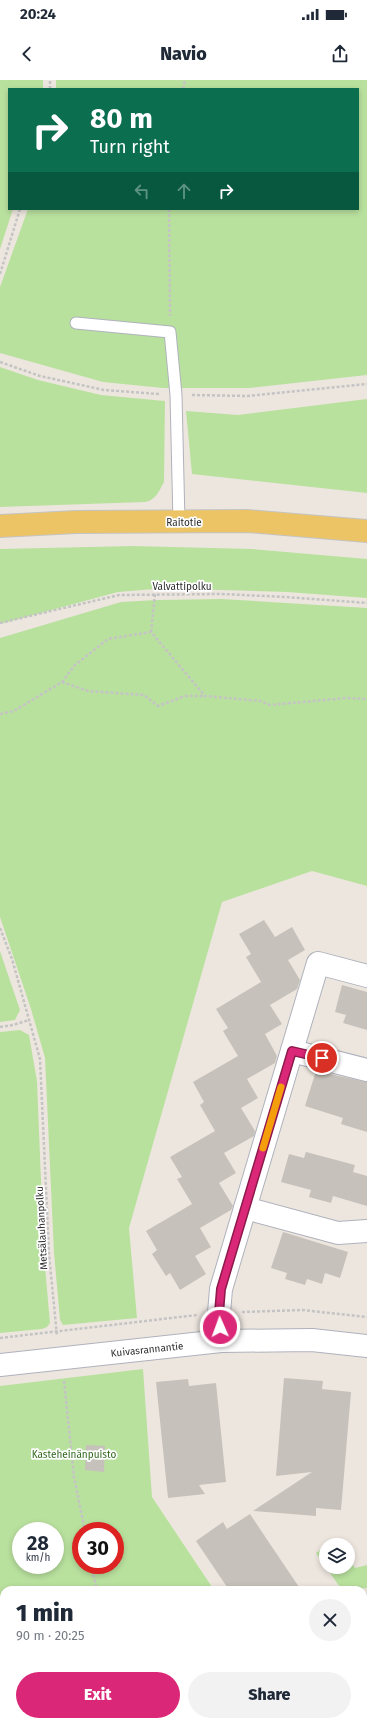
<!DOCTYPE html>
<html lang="en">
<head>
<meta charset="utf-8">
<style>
  body { margin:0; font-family:"Fira Sans",sans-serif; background:#f2f2f3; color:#1f2937; height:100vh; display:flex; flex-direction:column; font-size:15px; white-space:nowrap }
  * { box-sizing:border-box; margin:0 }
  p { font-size:13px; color:#747a83 }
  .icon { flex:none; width:22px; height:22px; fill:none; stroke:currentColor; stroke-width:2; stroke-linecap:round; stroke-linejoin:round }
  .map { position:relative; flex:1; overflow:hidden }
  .sheet { position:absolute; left:0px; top:1506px; width:367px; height:140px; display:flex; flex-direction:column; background:#fff; border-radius:12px 12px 0 0; box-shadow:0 2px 6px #0003 }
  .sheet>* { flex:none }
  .hud { position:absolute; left:8px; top:8px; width:351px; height:122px; border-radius:0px; box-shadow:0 2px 6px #0003; background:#0b6e4f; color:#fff; overflow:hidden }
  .controls { position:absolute; left:319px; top:1458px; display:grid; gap:8px }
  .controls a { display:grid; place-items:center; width:36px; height:36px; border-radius:50%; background:#fff; box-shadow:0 2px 6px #0003; font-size:20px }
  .speed { position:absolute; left:12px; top:1442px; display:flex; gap:8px; font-size:20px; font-weight:700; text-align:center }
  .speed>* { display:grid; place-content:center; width:52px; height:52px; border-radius:50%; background:#fff; box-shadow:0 2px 6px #0003; line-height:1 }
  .speed small { font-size:10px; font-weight:400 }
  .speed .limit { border:6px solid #d22; background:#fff; color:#111 }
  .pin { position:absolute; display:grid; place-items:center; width:34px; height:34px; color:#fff; margin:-17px; border:2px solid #fff; border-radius:50%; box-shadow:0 1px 4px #0007 }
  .me { position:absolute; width:44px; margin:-22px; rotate:358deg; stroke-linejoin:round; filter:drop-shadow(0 0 3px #0008) }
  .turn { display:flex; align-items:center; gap:14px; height:84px; padding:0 16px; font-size:18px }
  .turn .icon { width:52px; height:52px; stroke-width:2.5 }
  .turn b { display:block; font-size:28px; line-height:34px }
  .lanes { display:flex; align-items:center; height:38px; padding:0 16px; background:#0003; justify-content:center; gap:20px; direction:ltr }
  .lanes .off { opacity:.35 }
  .round { display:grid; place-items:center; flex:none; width:42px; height:42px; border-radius:21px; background:#f2f2f3 }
  .head { display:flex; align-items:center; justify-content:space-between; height:68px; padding:0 16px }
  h1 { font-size:24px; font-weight:800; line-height:30px }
  .cta { display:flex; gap:8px; margin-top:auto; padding:8px 16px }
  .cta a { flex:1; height:46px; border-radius:24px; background:#db2777; color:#fff; font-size:16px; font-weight:800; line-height:46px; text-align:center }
  .cta a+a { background:#f2f2f3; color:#1f2937 }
  .status { display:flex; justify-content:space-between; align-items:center; height:28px; padding:0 20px; background:#fff; direction:ltr }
  .status svg { height:11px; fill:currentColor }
  header { display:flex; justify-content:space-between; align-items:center; height:52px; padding:0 16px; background:#fff; font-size:18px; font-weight:800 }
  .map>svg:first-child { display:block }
  .green { fill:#b9e19e; fill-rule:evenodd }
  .building { fill:#c6c1ba }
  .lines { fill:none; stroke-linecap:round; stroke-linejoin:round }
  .lane-casing { stroke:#afb2bc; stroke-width:13 }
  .street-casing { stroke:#afb2bc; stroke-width:24 }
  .primary-casing { stroke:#c4c4c4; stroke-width:24 }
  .path { stroke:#c4c4c4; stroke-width:2.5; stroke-dasharray:3 2; stroke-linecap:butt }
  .lane { stroke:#fff; stroke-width:11 }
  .street { stroke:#fff; stroke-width:22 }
  .primary { stroke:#ecc465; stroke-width:22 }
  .route-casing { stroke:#8e194d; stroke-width:10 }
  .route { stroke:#db2777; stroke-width:7 }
  .slow { stroke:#f59e0b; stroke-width:7 }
  .labels { text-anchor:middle; stroke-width:3.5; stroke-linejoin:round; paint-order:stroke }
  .street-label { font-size:10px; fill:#2c2c2c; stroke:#fff }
  .park-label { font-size:10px; fill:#31681d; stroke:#fff }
</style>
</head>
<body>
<div class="status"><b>20:24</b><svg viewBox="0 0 49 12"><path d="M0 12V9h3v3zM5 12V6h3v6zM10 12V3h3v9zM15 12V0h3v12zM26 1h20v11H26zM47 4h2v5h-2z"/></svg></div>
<header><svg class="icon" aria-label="back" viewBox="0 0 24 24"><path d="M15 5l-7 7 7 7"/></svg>Navio<svg class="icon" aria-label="share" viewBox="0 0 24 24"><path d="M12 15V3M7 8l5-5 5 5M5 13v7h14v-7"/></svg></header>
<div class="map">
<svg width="367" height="1646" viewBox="0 0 367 1646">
  <rect width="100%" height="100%" fill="#ede6df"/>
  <g class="green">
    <polygon points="0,0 43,0 43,9 9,9 9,129 13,129 0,169"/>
    <polygon points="56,0 367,0 367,295 249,308 163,308 103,302 0,273 0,207 28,129 358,129 358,9 56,9"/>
    <path d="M0,287L38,300L101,315L165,321L164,402C159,411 156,420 145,422L0,427Z"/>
    <polygon points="367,319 367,413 192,394 186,331 238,335"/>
    <polygon points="133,466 252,469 367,479 367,518 287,512 222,510 155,509 118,512 0,544 0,469"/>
    <polygon points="222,519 367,528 367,806 312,791 222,822 129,1148 137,1238 63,1245 60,1240 54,1173 45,978 31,929 0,837 0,558 121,522 156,520"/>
    <polygon points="0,871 20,930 15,940 0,942"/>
    <polygon points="20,950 29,955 37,1001 44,1175 50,1243 47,1247 42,1249 0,1253 0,952"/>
    <path d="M143,1289L152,1417L214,1510H4V1642H303L305,1646H0V1306ZM21,1451H55V1485H21ZM81,1451H115V1485H81Z"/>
    <polygon points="326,1466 326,1487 348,1487 348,1478 355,1488 367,1485 367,1508 342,1510 316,1473"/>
  </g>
  <g class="building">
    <polygon points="264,840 275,857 292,847 305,870 288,880 300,900 297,909 270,925 282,944 265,954 277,976 275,983 247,999 258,1018 241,1028 255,1051 254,1056 224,1073 236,1093 219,1103 233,1126 231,1130 200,1148 211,1167 195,1176 206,1194 180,1210 170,1193 166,1196 152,1174 157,1170 146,1151 192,1124 177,1099 182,1097 170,1077 215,1051 200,1025 204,1022 193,1002 238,976 223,951 228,948 216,929 261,902 246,877 251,874 239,854"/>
    <polygon points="342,905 367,912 367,950 343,943 346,935 335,932"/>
    <polygon points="316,991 367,1002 367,1052 341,1044 343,1038 305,1026"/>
    <polygon points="306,1072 355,1085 353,1092 367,1096 367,1126 333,1116 331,1123 309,1117 311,1110 281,1102 289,1074 304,1078"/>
    <polygon points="283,1152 348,1172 340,1198 325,1193 322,1204 307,1199 305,1205 285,1199 287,1193 271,1188"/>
    <polygon points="284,1298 323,1301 322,1309 351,1312 341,1430 316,1428 316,1436 253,1431 312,1392 276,1396"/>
    <polygon points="188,1299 189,1306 216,1303 226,1402 199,1405 205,1414 168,1418 156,1302"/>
    <polygon points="86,1365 105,1366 104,1392 85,1390"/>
    <polygon points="250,1434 270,1464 301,1510 229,1510 196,1461 223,1442 227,1449"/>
  </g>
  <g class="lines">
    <g class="lane-casing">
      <polyline id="lane" points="76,243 170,252 176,315 179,442"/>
    </g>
    <g class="street-casing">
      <g id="street">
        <polyline points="292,971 367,990"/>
        <polyline points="245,1128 338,1153 367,1151"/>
        <polyline points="221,1261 219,1233 221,1209 318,883 367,896"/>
        <polyline points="0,1285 221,1261 312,1260 367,1266"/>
      </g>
    </g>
    <g class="primary-casing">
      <polyline id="primary" points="0,446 76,442 247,441 367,451"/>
    </g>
    <g class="path">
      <polyline points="50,9 50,0"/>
      <polyline points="183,9 185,0"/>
      <polyline points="169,129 170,236"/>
      <polyline points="0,194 20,129"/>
      <polyline points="0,282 40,296 104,310 159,314"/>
      <polyline points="192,315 247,316 367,304"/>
      <polyline points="0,543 119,515 222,514 286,517 367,523"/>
      <polyline points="151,552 155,514"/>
      <polyline points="62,602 88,611 144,615 158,626 185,616 205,616"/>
      <polyline points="0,634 14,631 62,602 75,585 108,559 151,552 205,616 261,621 270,625 345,618 367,619"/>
      <polyline points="0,848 12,879 40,979 49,1174 57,1256"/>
      <polyline points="0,947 13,945 29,940"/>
      <polyline points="242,1232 302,1230 367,1237"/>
      <polyline points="0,1258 197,1235"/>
      <polyline points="64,1301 74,1397 85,1451"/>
      <polyline points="91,1485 97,1510"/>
      <polyline points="126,1642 126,1646"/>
    </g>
    <use href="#lane" class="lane"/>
    <use href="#street" class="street"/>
    <use href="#primary" class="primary"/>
  </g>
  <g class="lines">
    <g class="route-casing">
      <polyline id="route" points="220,1247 219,1233 221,1209 292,971 322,978"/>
    </g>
    <use href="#route" class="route"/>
    <polyline class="slow" points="263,1068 281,1007"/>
  </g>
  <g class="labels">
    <g class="street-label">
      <text x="184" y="446">Raitotie</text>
      <text x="182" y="510">Valvattipolku</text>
      <text transform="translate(41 1148) rotate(-93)" y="4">Metsälauhanpolku</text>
      <text transform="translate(147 1269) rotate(-6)" y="4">Kuivasrannantie</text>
    </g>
    <g class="park-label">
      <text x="74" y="1378">Kasteheinänpuisto</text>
    </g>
  </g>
</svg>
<div class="controls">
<a><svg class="icon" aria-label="layers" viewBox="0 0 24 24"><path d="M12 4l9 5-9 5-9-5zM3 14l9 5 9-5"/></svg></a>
</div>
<div class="speed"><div>28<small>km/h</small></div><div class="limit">30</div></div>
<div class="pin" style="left:322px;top:978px;background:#d93025"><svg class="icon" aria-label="arrive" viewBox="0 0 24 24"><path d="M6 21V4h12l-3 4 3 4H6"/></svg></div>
<svg class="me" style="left:220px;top:1247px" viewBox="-20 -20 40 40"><circle r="17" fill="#db2777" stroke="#fff" stroke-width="3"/><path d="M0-11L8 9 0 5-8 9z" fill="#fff"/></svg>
<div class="hud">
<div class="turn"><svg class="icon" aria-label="right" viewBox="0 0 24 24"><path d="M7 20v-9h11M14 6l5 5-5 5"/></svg><div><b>80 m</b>Turn right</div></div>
<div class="lanes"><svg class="icon off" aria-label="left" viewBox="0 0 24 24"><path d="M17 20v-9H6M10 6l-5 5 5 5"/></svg><svg class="icon off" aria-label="ahead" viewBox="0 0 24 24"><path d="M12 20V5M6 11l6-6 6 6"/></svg><svg class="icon" aria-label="right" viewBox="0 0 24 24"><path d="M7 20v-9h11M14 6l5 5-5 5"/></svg></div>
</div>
<section class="sheet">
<div class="head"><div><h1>1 min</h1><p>90 m · 20:25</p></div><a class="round"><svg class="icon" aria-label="close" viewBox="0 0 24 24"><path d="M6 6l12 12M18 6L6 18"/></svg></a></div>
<div class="cta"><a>Exit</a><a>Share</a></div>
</section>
</div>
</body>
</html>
